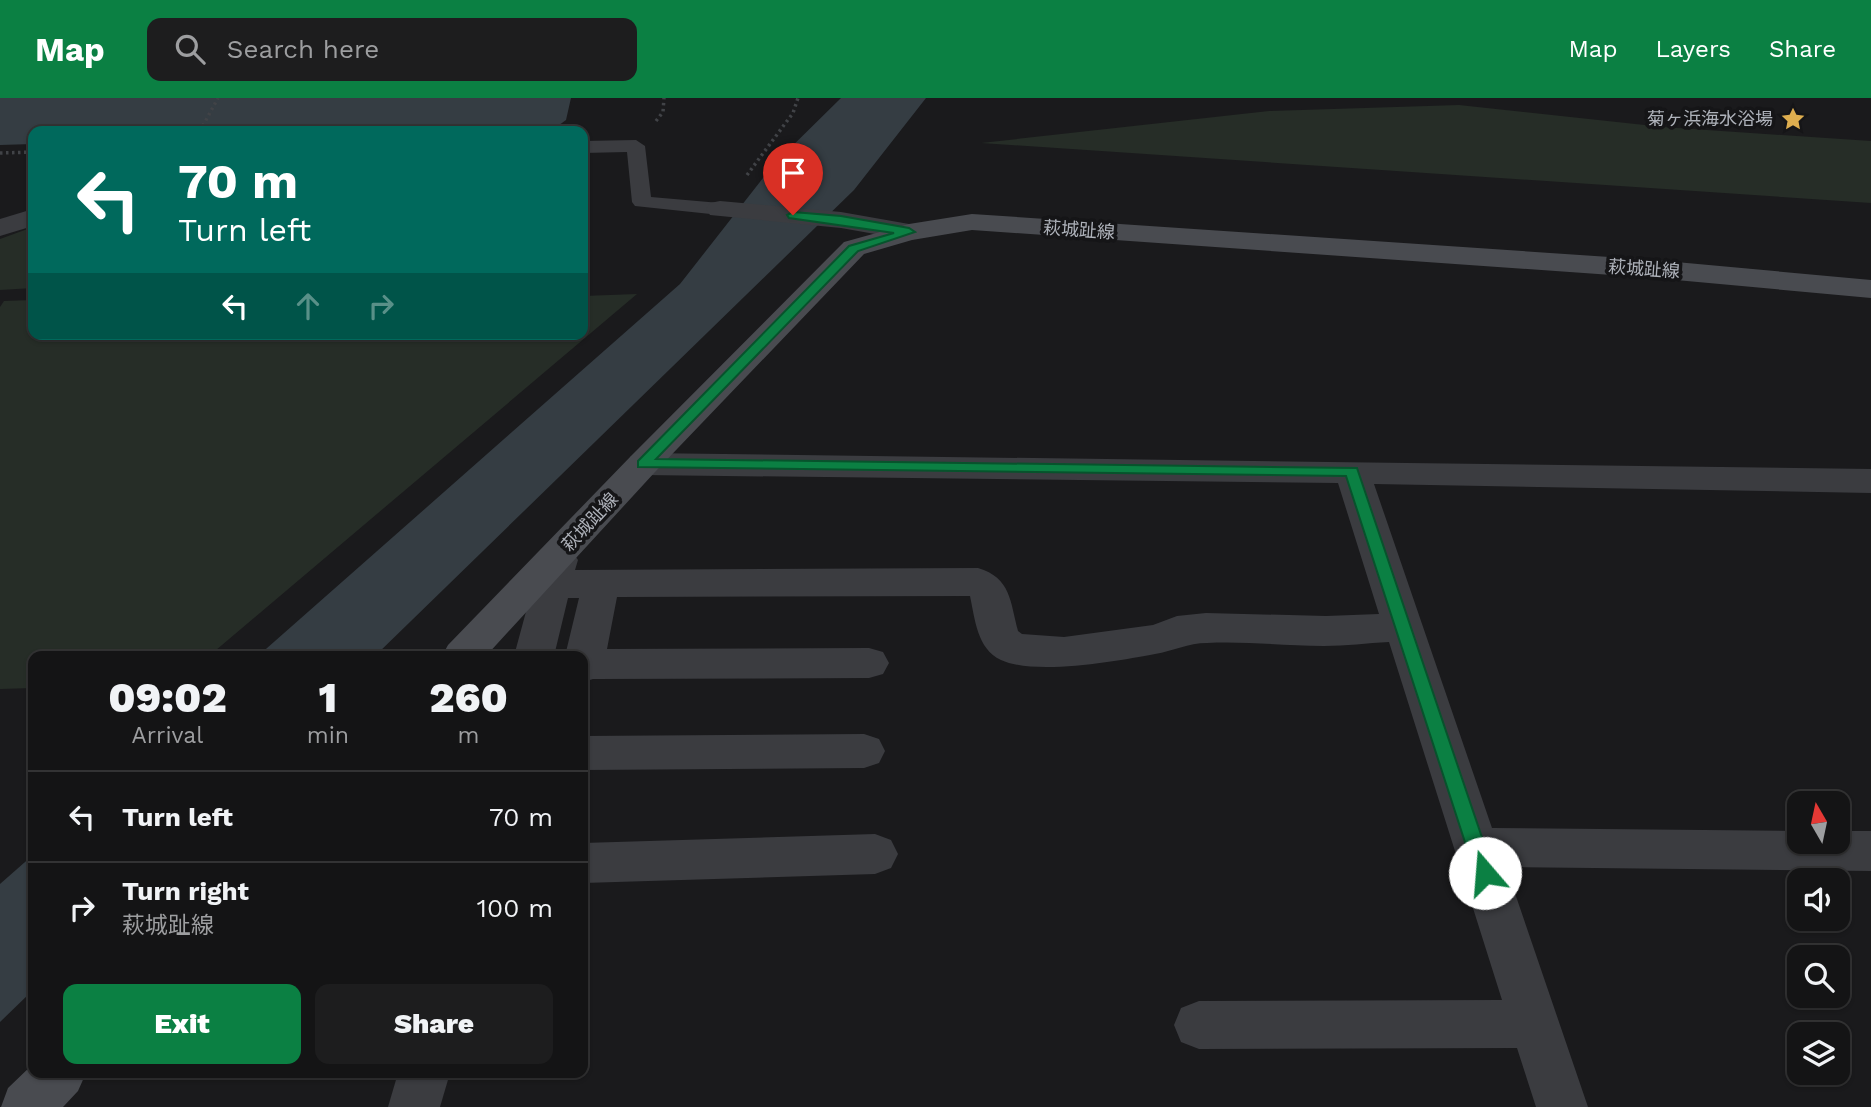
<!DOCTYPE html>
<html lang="en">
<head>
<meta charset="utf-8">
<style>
  body { margin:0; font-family:"Work Sans","Noto Sans JP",sans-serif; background:#1d1d1e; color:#f1f3f6; height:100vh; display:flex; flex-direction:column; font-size:26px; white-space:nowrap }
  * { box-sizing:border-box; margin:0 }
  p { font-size:23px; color:#9d9ea0 }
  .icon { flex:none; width:38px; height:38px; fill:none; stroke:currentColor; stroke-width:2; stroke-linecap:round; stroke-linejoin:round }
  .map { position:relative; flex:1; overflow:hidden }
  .details { position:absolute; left:28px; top:553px; width:560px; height:427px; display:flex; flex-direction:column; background:#141415; border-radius:14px; box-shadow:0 2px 5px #0004,0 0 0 2px #333334 }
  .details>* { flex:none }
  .hud { position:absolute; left:28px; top:28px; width:560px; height:214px; border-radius:14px; box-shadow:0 2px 5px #0004,0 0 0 2px #333334; background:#00695c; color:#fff; overflow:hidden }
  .needle { width:46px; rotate:351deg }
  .tools { position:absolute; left:1787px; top:693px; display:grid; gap:14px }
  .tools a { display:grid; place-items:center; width:63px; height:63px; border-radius:14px; background:#141415; box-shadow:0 2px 5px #0004,0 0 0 2px #333334; font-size:35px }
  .pin { position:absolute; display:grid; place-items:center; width:60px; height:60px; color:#fff; margin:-72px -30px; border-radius:50% 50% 50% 0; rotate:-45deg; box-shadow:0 0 7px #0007 }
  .pin .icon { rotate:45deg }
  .me { position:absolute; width:77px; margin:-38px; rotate:342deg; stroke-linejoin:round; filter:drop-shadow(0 0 5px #0008) }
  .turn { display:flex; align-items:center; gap:24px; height:147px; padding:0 35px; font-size:32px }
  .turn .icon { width:91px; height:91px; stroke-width:2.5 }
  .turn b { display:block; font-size:49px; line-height:60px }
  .lanes { display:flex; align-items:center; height:66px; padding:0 35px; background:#0003; justify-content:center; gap:35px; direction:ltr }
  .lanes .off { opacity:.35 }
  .eta { display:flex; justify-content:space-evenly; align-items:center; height:119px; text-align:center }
  .eta b { font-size:42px; font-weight:800; line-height:49px }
  .primary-button { display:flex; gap:14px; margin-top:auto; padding:14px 35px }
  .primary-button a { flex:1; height:80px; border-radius:14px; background:#0b8043; color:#fff; font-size:28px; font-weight:800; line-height:80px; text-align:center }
  .primary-button a+a { background:#1d1d1e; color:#f1f3f6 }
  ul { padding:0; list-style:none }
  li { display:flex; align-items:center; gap:21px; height:91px; padding:0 35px; border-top:2px solid #333334 }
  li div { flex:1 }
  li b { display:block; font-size:26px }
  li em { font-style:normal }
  header { display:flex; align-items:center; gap:42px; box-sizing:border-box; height:98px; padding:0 35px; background:#0b8043; color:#fff }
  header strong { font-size:33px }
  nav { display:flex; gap:38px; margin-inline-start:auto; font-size:24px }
  .search { width:490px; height:63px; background:#1d1d1e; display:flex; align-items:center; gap:18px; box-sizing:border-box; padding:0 24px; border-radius:14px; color:#9d9ea0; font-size:26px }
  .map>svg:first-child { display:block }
  .green { fill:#262d27 }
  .water { fill:#353d43 }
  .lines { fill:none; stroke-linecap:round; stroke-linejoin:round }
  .path { stroke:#414347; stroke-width:3.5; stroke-dasharray:2.5 3.5; stroke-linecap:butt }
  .service { fill:#3b3c40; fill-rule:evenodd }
  .minor { fill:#3b3c40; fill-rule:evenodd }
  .secondary { fill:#494b50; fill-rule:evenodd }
  .route { fill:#0b8043; stroke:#07532c; stroke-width:2 }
  .labels { text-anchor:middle; stroke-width:7; stroke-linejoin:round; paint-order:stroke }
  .far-poi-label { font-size:18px; fill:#aeb2ba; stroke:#151517; text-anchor:end }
  .far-street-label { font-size:18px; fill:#aeb2ba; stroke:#151517 }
</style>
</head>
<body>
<header>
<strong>Map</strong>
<div class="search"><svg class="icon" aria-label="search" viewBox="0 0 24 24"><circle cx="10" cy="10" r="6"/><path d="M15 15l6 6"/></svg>Search here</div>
<nav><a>Map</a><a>Layers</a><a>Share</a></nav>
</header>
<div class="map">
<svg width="1871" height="1009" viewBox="0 0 1871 1009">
  <rect width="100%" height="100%" fill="#1a1a1c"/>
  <g class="green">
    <polygon points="1459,7 1663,29 1871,43 1871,105 981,45 1269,13"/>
    <polygon points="33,129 33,190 0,192 0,141"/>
    <polygon points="637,196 209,558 33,558 33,590 0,591 0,209 4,203 33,202 33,236 583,236 583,198"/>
  </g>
  <g class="water">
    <polygon points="0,0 571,0 566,22 551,33 33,33 33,46 0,47"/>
    <polygon points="841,0 926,0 854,92 375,558 258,558 680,186 774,66"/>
    <polygon points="33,757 33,892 0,924 0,786"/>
  </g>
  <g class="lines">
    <g class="path">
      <polyline points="656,23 663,14 664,0"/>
      <polyline points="200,33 218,0"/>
      <polyline points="0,55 33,54"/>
      <polyline points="747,77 793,15 798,0"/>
    </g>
    <polygon class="service" points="636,42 645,48 651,99 720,105 727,107 730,111 727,115 720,117 635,108 632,104 627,54 583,55 583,43"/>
    <g class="minor">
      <polygon points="720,103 841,114 909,126 919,128 923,134 919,140 909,142 841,130 710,117 706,111 710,105"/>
      <polygon points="33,111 33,128 0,138 0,121"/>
      <path d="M643,355L1871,371V395L1374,386L1492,730L1799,733V744H1838V733H1871V773L1506,769L1588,1009H1536L1517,950L1199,951L1181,944L1174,927L1181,910L1199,903L1502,902L1389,544C1367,545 1346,548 1324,548C1285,548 1246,543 1207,545C1188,545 1173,553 1155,556C1117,563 1036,578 1001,562C977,551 975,521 970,498L617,499L607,551L869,550L883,554L889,565L883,576L869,580L593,581L583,584V558H565L579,500H568L554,558H514L540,462L546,453L559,449L572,453L578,462L575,472L978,470C1011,480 1010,503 1018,533L1022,536L1064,539L1153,527L1177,518L1206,515L1326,518L1379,516L1338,385L643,377L631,374L626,366L631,358Z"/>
      <polygon points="864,636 879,641 885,653 879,665 864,670 583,672 583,638"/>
      <polygon points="875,736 891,742 898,756 891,770 875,776 583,785 583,745"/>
      <polygon points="398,975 450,975 440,1009 388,1009"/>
    </g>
    <g class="secondary">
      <polygon points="972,116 1654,162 1871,182 1871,200 1654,180 972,132 912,142 864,156 655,374 486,558 442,558 448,547 631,358 844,144 909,126"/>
      <polygon points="33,966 33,975 86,975 78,993 63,1009 1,1009 8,990"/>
    </g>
  </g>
  <polygon class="route" points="793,114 841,118 909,130 915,134 858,153 656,361 1357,370 1494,775 1491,780 1485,783 1478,780 1475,775 1346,378 638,369 638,363 849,148 894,135 789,120 787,117"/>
  <defs>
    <g id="sight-bare" transform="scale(1.89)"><path d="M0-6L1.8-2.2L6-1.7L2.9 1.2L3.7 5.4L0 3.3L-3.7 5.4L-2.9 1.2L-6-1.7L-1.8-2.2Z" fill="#deae4f" stroke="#151517" stroke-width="2.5" paint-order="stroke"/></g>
  </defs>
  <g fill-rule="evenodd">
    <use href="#sight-bare" x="1793" y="21"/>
  </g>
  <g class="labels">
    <g class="far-poi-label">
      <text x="1773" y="27">菊ヶ浜海水浴場</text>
    </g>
    <g class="far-street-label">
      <text transform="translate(1079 132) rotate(4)" y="6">萩城趾線</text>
      <text transform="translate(1644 171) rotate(4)" y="6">萩城趾線</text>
      <text transform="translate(590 424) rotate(-47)" y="6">萩城趾線</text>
    </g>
  </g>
</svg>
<div class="tools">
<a><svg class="needle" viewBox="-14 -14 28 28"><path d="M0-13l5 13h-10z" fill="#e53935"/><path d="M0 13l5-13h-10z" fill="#9d9ea0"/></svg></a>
<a><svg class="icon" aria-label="sound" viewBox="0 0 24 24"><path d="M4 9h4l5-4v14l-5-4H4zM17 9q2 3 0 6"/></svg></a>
<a><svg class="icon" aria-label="search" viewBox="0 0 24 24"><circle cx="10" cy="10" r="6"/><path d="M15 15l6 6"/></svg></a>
<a><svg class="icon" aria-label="layers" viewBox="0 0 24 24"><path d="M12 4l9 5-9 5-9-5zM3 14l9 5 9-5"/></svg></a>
</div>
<div class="pin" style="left:793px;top:117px;background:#d93025"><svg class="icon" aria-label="arrive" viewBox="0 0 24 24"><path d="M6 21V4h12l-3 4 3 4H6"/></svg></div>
<svg class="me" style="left:1485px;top:775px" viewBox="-20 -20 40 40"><circle r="19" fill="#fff"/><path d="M0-13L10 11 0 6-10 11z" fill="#0b8043"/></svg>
<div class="hud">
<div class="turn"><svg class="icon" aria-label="left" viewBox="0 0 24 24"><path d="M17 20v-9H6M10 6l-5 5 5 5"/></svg><div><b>70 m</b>Turn left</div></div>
<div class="lanes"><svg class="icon" aria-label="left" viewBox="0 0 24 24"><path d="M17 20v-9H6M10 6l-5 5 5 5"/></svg><svg class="icon off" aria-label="ahead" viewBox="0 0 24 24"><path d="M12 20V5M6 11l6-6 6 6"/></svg><svg class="icon off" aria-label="right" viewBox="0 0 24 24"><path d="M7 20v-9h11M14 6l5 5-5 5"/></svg></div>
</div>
<section class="details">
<div class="eta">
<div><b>09:02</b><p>Arrival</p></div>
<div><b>1</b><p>min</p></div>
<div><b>260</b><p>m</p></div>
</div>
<ul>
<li><svg class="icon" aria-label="left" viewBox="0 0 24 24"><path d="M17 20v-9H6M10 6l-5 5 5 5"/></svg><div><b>Turn left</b></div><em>70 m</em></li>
<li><svg class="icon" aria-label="right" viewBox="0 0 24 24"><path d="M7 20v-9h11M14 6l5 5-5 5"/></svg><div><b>Turn right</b><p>萩城趾線</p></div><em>100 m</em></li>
</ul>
<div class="primary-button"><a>Exit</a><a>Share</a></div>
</section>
</div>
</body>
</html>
